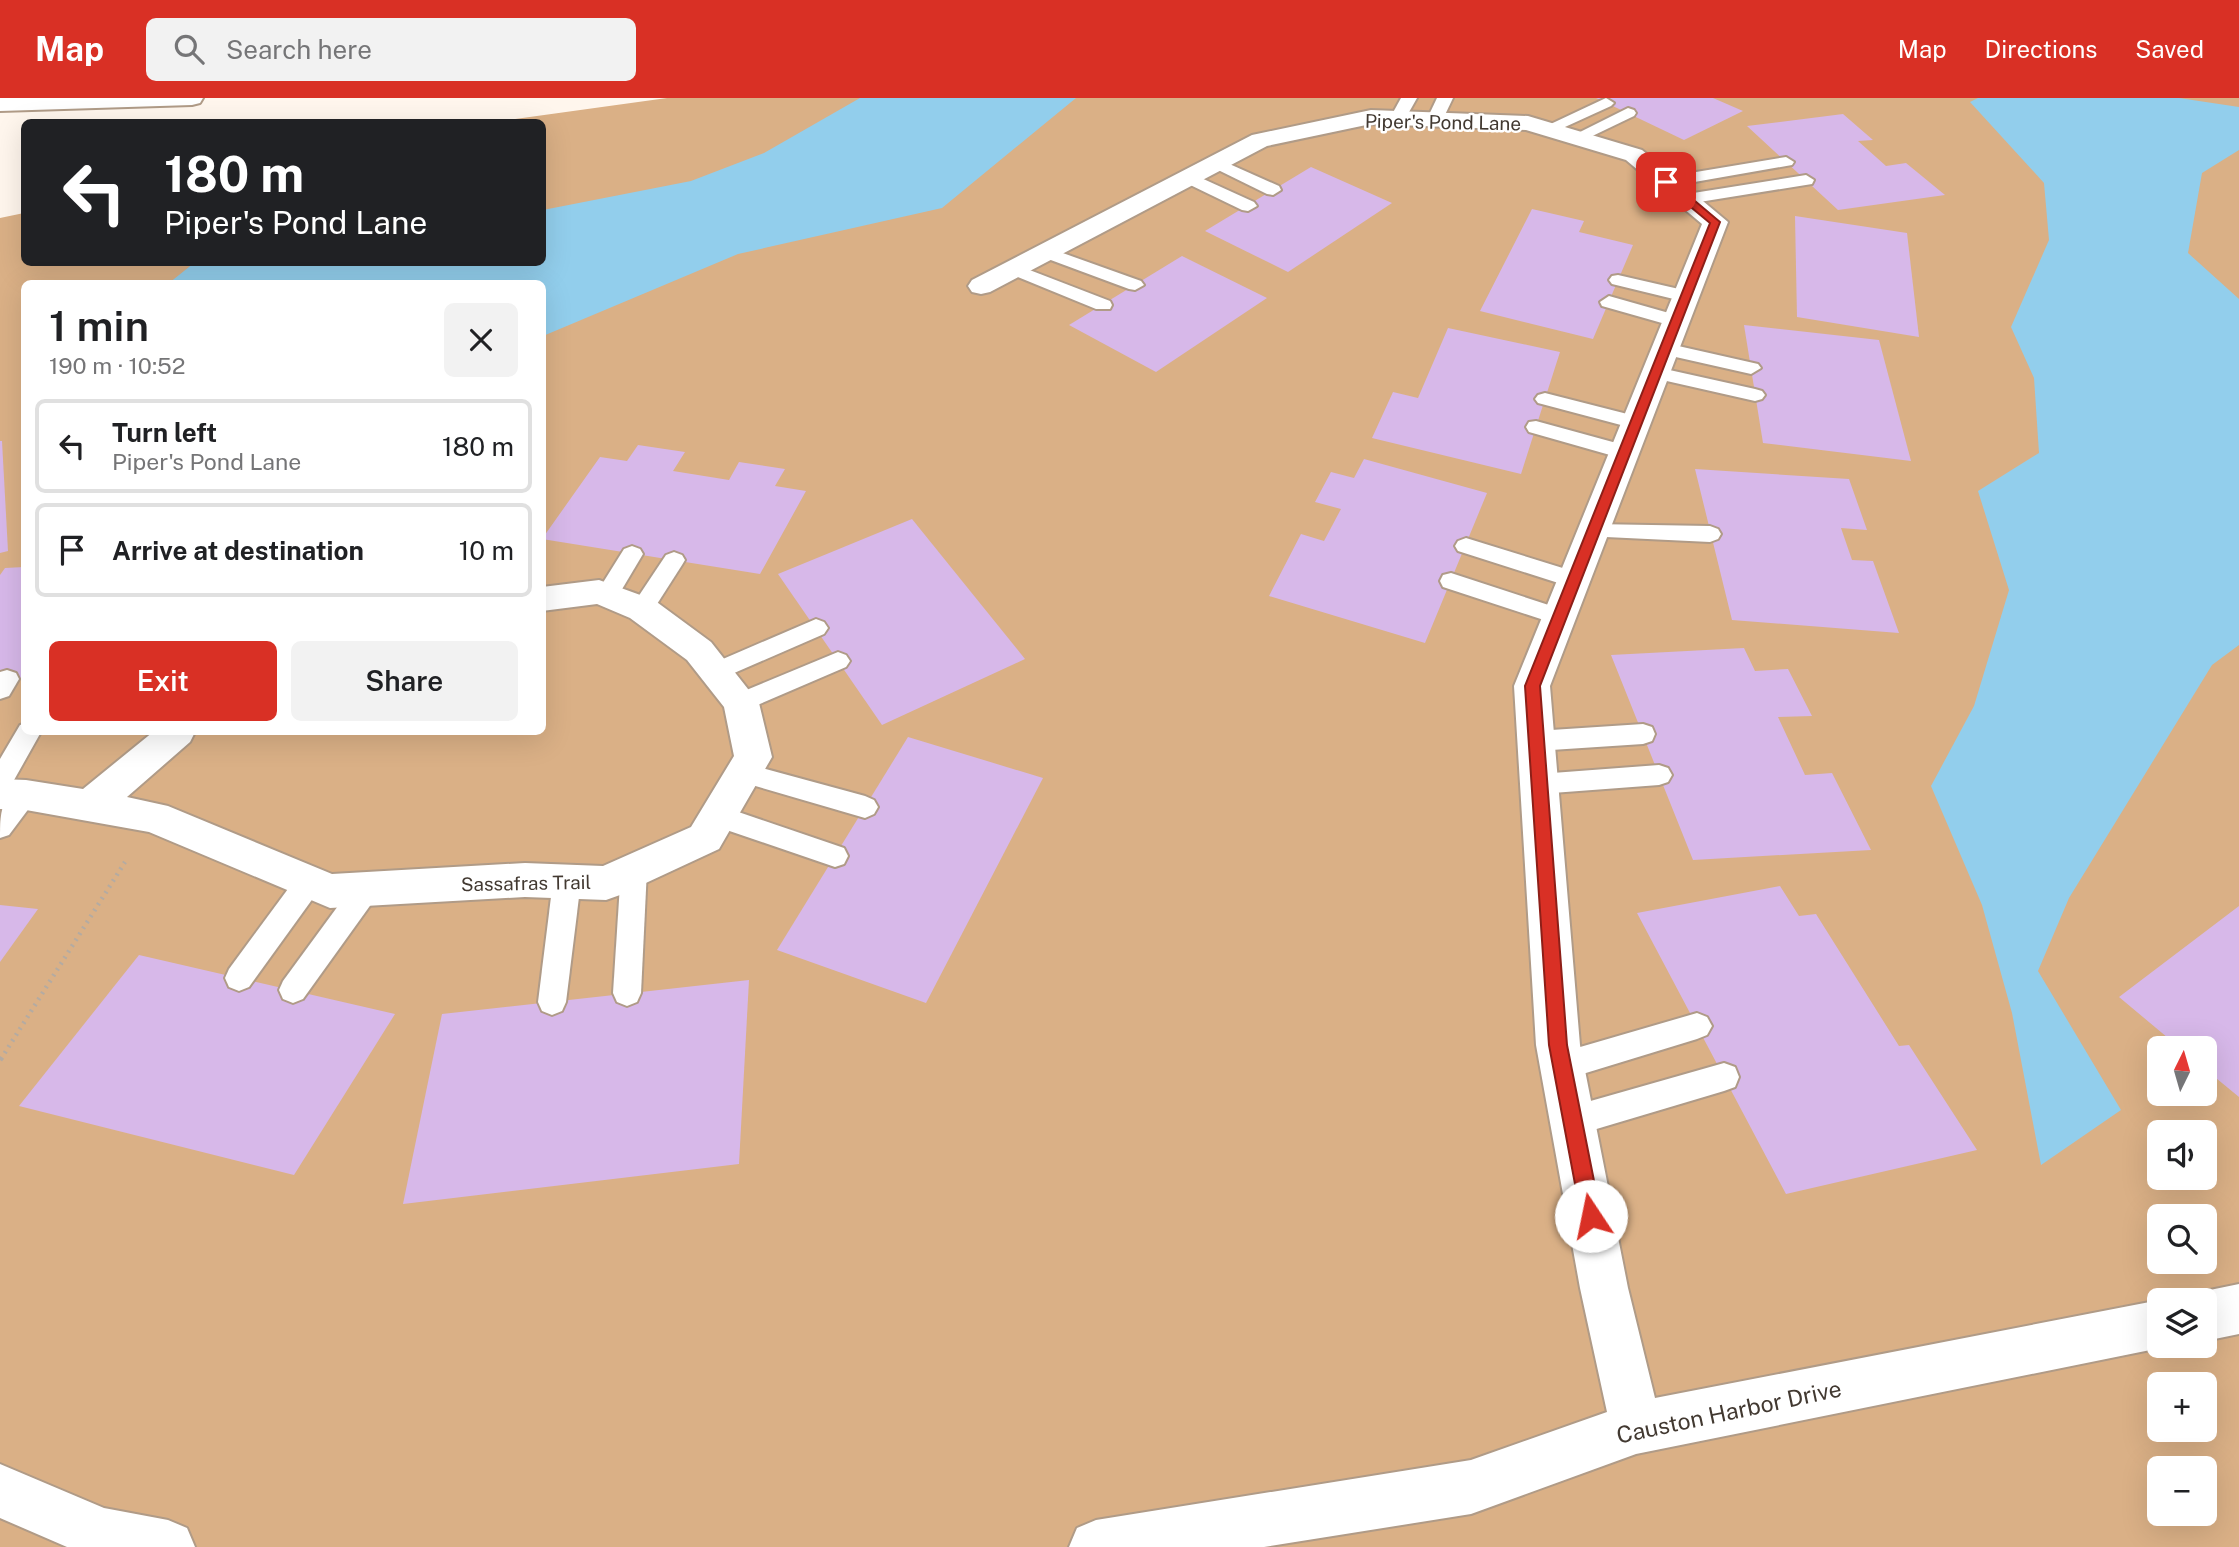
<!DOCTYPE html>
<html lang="en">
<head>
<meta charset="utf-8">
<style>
  body { margin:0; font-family:"Public Sans",sans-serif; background:#f2f2f2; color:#202124; height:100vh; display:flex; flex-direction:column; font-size:26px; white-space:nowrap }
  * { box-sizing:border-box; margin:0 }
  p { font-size:23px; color:#757577 }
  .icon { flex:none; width:38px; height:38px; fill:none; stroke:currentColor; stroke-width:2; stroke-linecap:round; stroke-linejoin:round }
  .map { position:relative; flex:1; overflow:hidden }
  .panel { position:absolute; left:21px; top:182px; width:525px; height:455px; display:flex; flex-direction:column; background:#fff; border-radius:10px; box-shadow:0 7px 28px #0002 }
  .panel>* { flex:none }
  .guide { position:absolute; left:21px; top:21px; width:525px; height:147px; border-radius:10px; box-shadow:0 7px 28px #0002; background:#202124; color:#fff; overflow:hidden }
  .needle { width:46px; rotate:5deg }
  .controls { position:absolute; left:2147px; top:938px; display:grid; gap:14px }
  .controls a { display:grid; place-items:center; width:70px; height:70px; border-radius:10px; background:#fff; box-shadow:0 7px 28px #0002; font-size:35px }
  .pin { position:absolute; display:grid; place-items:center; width:60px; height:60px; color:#fff; margin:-30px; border-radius:14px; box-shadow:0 4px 10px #0006 }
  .me { position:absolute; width:77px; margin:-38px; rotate:349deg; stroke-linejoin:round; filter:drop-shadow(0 0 5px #0008) }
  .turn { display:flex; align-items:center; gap:24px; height:147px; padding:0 28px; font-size:32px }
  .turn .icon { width:91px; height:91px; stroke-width:2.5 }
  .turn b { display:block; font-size:49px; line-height:60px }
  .round { display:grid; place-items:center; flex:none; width:74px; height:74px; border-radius:10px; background:#f2f2f2 }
  .overview { display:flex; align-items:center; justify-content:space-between; height:119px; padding:0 28px }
  h1 { font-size:42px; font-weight:600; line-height:52px }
  .cta { display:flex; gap:14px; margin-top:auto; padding:14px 28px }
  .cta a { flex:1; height:80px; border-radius:10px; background:#d93025; color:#fff; font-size:28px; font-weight:600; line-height:80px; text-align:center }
  .cta a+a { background:#f2f2f2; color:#202124 }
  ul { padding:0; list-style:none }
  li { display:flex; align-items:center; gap:21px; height:94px; margin:0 14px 10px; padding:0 14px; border:4px solid #e0e0e0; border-radius:10px }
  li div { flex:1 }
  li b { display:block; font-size:26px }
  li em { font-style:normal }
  header { display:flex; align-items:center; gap:42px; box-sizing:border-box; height:98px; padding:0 35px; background:#d93025; color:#fff }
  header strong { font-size:33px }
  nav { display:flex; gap:38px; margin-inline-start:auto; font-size:24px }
  .search { width:490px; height:63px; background:#f2f2f2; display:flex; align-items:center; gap:18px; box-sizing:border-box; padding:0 24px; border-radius:10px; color:#757577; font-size:26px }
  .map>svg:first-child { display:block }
  .forest { fill:#dab086; fill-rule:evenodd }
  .water { fill:#92ceec }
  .building { fill:#d7b8e9 }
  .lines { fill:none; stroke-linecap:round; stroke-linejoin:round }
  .service-casing { stroke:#b09b87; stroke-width:4 }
  .minor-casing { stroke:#b09b87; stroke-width:4 }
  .path-far1 { stroke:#b4aba2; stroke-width:4.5; stroke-dasharray:2 5; stroke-linecap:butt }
  .path { stroke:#b4aba2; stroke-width:5; stroke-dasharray:2.5 7; stroke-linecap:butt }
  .service { fill:#fff; fill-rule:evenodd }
  .minor { fill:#fff; fill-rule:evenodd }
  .route { fill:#d93025; stroke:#8d1f18; stroke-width:2 }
  .labels { text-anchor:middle; stroke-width:5; stroke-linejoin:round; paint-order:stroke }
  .street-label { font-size:19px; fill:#423931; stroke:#fff }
  .near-street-label { font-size:23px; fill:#423931; stroke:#fff }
</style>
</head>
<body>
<header>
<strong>Map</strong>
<div class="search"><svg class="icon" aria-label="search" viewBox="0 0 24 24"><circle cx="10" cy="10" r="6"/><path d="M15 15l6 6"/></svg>Search here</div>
<nav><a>Map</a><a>Directions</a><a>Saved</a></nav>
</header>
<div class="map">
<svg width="2239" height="1449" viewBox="0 0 2239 1449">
  <rect width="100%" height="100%" fill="#fff6ed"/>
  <path class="forest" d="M667,0H2239V1449H0V120L24,115V164H542V24H493ZM24,186H542V634H24ZM2160,950H2205V996H2160ZM2160,1034H2205V1080H2160ZM2160,1118H2205V1164H2160ZM2160,1202H2205V1248H2160ZM2160,1286H2205V1332H2160ZM2160,1370H2205V1416H2160Z"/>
  <g class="water">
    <polygon points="860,0 1076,0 942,110 738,156 543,238 542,186 169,185 194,165 542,164 543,112 691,83 764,55"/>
    <polygon points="1978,0 2179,0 2239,9 2239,52 2202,75 2188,155 2239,201 2239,547 2212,567 2069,800 2038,873 2121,1012 2041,1067 2012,915 1982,807 1931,688 1974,608 2009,492 1978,393 2039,355 2034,280 2011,229 2049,142 2044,85 1970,4"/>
  </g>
  <g class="building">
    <polygon points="1596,0 1713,0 1743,13 1684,42"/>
    <polygon points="1843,16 1873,42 1858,43 1886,68 1906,65 1945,97 1838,112 1747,28"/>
    <polygon points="1311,69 1392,105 1288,174 1205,133"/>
    <polygon points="1532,111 1584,123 1579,134 1633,147 1593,241 1480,213"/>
    <polygon points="1795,118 1907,135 1919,239 1797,219"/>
    <polygon points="1182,158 1267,200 1156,274 1069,227"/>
    <polygon points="1744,227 1879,242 1911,363 1763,345"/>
    <polygon points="1448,230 1560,254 1521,376 1372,340 1393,294 1418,300"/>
    <polygon points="0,343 2,343 8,453 0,455"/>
    <polygon points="638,347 685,354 673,373 729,382 739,364 785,371 775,388 806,393 760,476 542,441 600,359 627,363"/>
    <polygon points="1364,361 1487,395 1425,545 1269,498 1301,436 1324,443 1341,411 1315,404 1331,374 1354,380"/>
    <polygon points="1695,371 1849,381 1867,432 1841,430 1852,462 1873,463 1899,535 1732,522"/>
    <polygon points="912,421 1025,561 882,627 778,476"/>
    <polygon points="24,469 24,580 0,581 0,477 5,470"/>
    <polygon points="1744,550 1755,573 1788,571 1812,618 1778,619 1805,677 1832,675 1871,752 1693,762 1611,557"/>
    <polygon points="908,639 1043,680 926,905 777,852"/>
    <polygon points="1780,788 1799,818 1816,816 1899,948 1909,947 1977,1052 1786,1096 1637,815"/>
    <polygon points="0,807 38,811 0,864"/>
    <polygon points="2239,808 2239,999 2205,971 2205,950 2180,950 2119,899"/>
    <polygon points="139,857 395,916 294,1077 19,1008"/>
    <polygon points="749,882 739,1066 403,1106 442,916"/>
  </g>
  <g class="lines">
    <g class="service-casing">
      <g id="service">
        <polygon points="1401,0 1417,0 1404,23 1392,23 1390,20"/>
        <polygon points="1437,0 1453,0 1443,21 1435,26 1427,21"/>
        <polygon points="1606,0 1614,5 1611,8 1554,34 1548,36 1540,31"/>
        <polygon points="1628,10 1634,12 1636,15 1634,18 1582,43 1570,43 1568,40"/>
        <polygon points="1786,59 1794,64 1792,67 1666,89 1658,84 1666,79"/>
        <polygon points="1216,60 1279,88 1281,92 1273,97 1267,96 1210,68 1208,65"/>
        <polygon points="1188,74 1254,104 1257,108 1248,113 1242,112 1182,83 1180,79"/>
        <polygon points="1806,77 1814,82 1812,86 1687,106 1679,101 1687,96"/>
        <polygon points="1046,149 1141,183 1144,187 1135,192 1129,191 1040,158 1037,154 1040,150"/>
        <polygon points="1014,166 1110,203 1112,207 1110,211 1096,211 1008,175 1005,171"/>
        <polygon points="1618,177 1692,194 1695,198 1686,204 1612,186 1609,182 1612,178"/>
        <polygon points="1609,198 1683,219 1685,223 1676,229 1602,208 1600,204"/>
        <polygon points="1665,245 1758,266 1761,270 1751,276 1658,255 1655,251 1658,247"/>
        <polygon points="1656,269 1755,291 1762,293 1765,297 1762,301 1755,303 1649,279 1646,275 1649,271"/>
        <polygon points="1545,295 1643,320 1646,325 1643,330 1636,331 1538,305 1535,301 1538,297"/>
        <polygon points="1536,323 1631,349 1634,354 1631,359 1624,361 1529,334 1526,329 1529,324"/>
        <polygon points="1593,426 1710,428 1718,431 1721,436 1718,441 1710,444 1585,438 1582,433 1585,428"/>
        <polygon points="1466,440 1582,476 1585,482 1582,488 1574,490 1458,453 1455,448 1458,443"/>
        <polygon points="632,448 640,451 643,456 615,503 607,505 599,503 596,497 599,491 624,451"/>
        <polygon points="674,454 682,457 685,462 682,467 650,517 642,519 634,517 630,511 666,457"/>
        <polygon points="1451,475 1567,513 1571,519 1567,525 1559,527 1443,489 1440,483 1443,477"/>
        <polygon points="816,521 824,524 828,530 824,536 725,579 717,582 709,579 705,573 709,567"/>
        <polygon points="838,554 846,557 850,563 846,569 741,614 732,612 729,605 732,598"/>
        <polygon points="7,572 16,575 19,581 9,598 0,601 0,574"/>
        <polygon points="24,626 24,634 41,634 9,691 0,694 0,661 20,627"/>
        <polygon points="1643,626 1652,629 1655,636 1652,643 1643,646 1536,653 1527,650 1523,643 1527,636 1536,633"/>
        <polygon points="744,665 865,698 874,702 878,709 874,716 865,720 735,682 731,675 735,668"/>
        <polygon points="1659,667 1668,670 1672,677 1668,684 1659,687 1539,696 1530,693 1526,686 1530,679 1539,676"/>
        <path d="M26,687L35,690L39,697L9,737L0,740C0,716 0,696 26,687Z"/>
        <polygon points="718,707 844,750 848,758 844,766 835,769 709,726 705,718 709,710"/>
        <polygon points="634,760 644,763 647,771 641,895 637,904 627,908 617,904 613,895 621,771 624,763"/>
        <polygon points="567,772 577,775 581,783 566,904 562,913 552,917 542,913 538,904 553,783 557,775"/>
        <polygon points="309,773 319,776 323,784 319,792 249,889 239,893 229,889 225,880 229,871 299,776"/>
        <polygon points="367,778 377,782 381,790 377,798 303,901 293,905 283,901 279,892 283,883 357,782"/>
        <polygon points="1697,915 1707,919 1712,928 1707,937 1697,941 1563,982 1552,978 1548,968 1552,958 1563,954"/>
        <polygon points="1724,965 1735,969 1739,979 1735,989 1724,993 1573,1038 1562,1033 1558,1023 1562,1013 1573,1008"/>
      </g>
    </g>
    <g class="minor-casing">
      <g id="minor">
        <polygon points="0,0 203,0 200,5 192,7 0,13"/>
        <polygon points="1371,12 1528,18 1642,52 1728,124 1550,588 1580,947 1628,1190 1655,1300 2160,1202 2160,1248 2170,1248 1636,1356 1471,1416 1264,1449 1069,1449 1077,1430 1096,1422 1471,1362 1607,1314 1580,1190 1536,947 1514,588 1702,126 1626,62 1526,32 1371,26 1267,48 990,194 981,196 972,194 968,188 972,182 1252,37"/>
        <polygon points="599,482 654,502 711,544 759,605 772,659 719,751 620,797 606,802 525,799 330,810 149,734 26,712 0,711 0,681 26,682 83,691 153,634 195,634 190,644 127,699 168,708 332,776 525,765 603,768 691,729 734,658 724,609 687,562 630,520 597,506 542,513 542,489"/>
        <polygon points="2239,1186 2239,1236 2205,1243 2205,1202 2188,1201 2205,1193"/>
        <polygon points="0,1366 104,1410 168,1422 187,1430 195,1449 67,1449 0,1420"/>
      </g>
    </g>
    <polyline class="path-far1" points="1,961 125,764"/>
    <polyline class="path" points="0,962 2,959"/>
    <use href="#service" class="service"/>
    <use href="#minor" class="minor"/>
  </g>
  <polygon class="route" points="1663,82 1670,82 1720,124 1540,588 1567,947 1601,1118 1598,1125 1591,1128 1584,1125 1581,1118 1549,947 1525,588 1710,125 1663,86"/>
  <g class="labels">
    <g class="street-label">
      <text transform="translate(1443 24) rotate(1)" y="7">Piper's Pond Lane</text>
      <text transform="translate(526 785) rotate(-1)" y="7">Sassafras Trail</text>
    </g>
    <g class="near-street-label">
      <text transform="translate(1729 1314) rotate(-12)" y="8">Causton Harbor Drive</text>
    </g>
  </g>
</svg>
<div class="controls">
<a><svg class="needle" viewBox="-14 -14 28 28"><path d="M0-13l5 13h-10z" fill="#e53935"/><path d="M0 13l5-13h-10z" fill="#757577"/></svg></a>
<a><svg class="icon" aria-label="sound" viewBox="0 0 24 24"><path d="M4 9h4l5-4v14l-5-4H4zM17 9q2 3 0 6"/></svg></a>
<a><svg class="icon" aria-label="search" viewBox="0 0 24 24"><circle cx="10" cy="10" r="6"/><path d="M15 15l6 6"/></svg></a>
<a><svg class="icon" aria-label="layers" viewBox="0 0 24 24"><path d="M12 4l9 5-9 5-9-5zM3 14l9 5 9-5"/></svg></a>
<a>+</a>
<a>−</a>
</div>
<div class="pin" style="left:1666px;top:84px;background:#d93025"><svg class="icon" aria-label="arrive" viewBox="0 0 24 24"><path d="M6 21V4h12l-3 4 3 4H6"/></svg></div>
<svg class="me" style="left:1591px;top:1118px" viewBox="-20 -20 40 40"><circle r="19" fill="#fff"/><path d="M0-13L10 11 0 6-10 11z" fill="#d93025"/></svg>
<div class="guide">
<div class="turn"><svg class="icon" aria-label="left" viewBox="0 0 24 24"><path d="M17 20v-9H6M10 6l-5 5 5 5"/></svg><div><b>180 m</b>Piper's Pond Lane</div></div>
</div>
<section class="panel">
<div class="overview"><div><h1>1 min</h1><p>190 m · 10:52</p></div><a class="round"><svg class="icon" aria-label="close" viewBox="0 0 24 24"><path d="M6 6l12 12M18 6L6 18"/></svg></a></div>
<ul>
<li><svg class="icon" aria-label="left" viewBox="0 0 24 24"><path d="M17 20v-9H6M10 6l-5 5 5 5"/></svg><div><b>Turn left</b><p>Piper's Pond Lane</p></div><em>180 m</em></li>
<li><svg class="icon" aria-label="arrive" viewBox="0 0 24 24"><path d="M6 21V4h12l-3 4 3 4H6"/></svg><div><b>Arrive at destination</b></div><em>10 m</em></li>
</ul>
<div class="cta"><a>Exit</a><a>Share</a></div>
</section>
</div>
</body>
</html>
